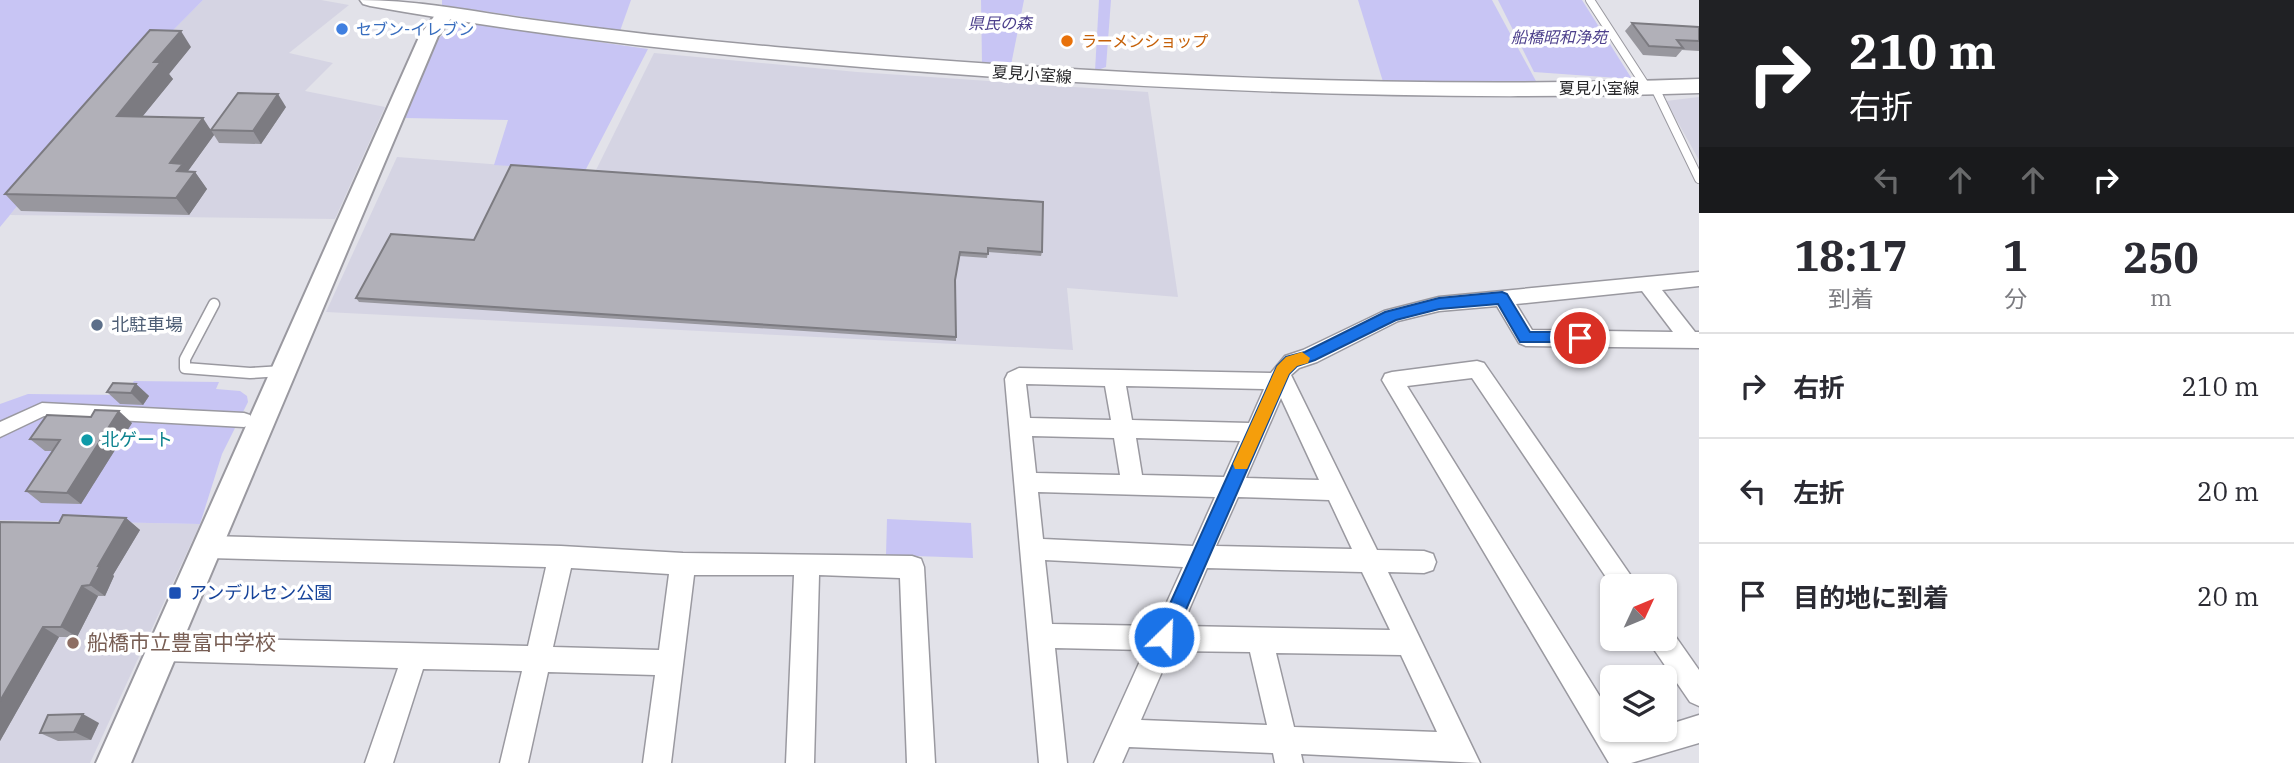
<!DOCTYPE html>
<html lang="ja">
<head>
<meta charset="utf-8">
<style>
  body { margin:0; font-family:"IBM Plex Serif","Noto Sans JP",serif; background:#f7f7f7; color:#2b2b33; height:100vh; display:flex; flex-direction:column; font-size:26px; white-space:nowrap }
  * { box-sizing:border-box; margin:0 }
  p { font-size:23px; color:#7c7c81 }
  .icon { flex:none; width:38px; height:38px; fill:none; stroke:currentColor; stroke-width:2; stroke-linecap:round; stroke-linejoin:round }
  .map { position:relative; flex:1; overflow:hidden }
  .side { display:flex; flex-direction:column; background:#fff; width:595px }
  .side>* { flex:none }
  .hud { background:#202124; color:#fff; overflow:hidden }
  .needle { width:46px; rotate:46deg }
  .buttons { position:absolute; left:1600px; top:574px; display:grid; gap:14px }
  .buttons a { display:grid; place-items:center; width:77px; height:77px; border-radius:10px; background:#fff; box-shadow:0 2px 5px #0004; font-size:35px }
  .pin { position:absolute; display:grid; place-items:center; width:60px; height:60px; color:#fff; margin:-30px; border:4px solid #fff; border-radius:50%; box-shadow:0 2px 7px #0007 }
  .me { position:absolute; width:77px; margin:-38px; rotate:24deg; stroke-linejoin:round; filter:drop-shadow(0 0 5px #0008) }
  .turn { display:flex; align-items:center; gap:24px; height:147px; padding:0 35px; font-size:32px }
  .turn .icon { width:91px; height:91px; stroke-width:2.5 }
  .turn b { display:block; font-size:49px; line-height:60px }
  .lanes { display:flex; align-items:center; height:66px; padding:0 35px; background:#0003; justify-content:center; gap:35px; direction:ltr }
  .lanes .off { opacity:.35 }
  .eta { display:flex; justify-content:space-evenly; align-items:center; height:119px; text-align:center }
  .eta b { font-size:42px; font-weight:700; line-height:49px }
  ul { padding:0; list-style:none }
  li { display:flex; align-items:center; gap:21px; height:105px; padding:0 35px; border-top:2px solid #e1e1e2 }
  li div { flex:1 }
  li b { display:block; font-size:26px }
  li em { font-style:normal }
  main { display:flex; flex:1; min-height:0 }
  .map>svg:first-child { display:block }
  .built { fill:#d5d4e3 }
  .green { fill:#c8c5f4 }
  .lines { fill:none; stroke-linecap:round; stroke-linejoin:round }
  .service-far1-casing { stroke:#9a99a0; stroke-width:10 }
  .service-casing { stroke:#9a99a0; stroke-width:13 }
  .pedestrian-casing { stroke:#9a99a0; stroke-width:3 }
  .minor-casing { stroke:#9a99a0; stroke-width:3 }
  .tertiary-casing { stroke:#9a99a0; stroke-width:4 }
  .secondary-casing { stroke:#9a99a0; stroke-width:3 }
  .service-far1 { stroke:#fff; stroke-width:8 }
  .service { stroke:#fff; stroke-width:10 }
  .pedestrian { fill:#fff; fill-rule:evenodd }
  .minor { fill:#fff; fill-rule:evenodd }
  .tertiary { fill:#fff; fill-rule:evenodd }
  .secondary { fill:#fff; fill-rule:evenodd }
  .wall { fill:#98979e }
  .shaded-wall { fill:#7c7b81 }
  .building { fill:#b1b0b8; stroke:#7c7b81; stroke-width:2 }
  .route { fill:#1a73e8; stroke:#114b97; stroke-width:2 }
  .slow { fill:#f59e0b }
  .shop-dot { fill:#3f7fe0; stroke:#fff; stroke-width:2.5 }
  .food-dot { fill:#e8710a; stroke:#fff; stroke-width:2.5 }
  .service-dot { fill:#5c6f8a; stroke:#fff; stroke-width:2.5 }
  .culture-dot { fill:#0f9aa8; stroke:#fff; stroke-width:2.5 }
  .transit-dot { fill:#1a4fb4; stroke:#fff; stroke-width:2.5 }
  .education-dot { fill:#8d6e63; stroke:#fff; stroke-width:2.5 }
  .labels { text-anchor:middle; stroke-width:7; stroke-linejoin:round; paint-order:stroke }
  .far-park-label { font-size:16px; font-style:italic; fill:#4d408c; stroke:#fff }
  .far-shop-label { font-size:16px; fill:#366cbe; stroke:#fff; text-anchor:start }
  .far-food-label { font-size:16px; fill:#c56008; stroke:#fff; text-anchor:start }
  .far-street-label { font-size:16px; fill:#28282b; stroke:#fff }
  .service-label { font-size:18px; fill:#4e5e75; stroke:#fff; text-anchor:start }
  .culture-label { font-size:18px; fill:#0d838f; stroke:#fff; text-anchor:start }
  .transit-label { font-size:18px; fill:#164399; stroke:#fff; text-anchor:start }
  .near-education-label { font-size:21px; fill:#785e54; stroke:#fff; text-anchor:start }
</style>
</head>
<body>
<main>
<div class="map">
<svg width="1699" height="763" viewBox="0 0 1699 763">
  <rect width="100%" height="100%" fill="#e2e2e9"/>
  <g class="built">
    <polygon points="203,0 321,0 349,5 289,53 333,63 305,91 385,107 335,219 10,215 109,95"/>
    <polygon points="654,53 857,72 1148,92 1178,297 1067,288 1073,350 326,312 397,157 595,172"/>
    <polygon points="1699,97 1699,160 1666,101"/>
    <polygon points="0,520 200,524 90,763 0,763"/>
  </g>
  <g class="green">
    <polygon points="0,0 203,0 109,95 0,227"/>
    <polygon points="442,0 631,0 620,31 442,5"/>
    <polygon points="981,0 1024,0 1011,65 982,63"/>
    <polygon points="1099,0 1111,0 1106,67 1095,71"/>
    <polygon points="1358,0 1492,0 1537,83 1384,85"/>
    <polygon points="1498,0 1582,0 1632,79 1534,72"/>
    <polygon points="472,24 648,49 585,171 494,165 508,120 405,118 438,39 451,28"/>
    <polygon points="134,381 219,382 216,389 240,391 247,396 248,402 222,454 200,524 0,520 0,404 28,394 125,395"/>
    <polygon points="887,519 971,523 973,558 886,555"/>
  </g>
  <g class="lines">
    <g class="service-far1-casing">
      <g id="service-far1">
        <polyline points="1590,0 1647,88"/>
        <polyline points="1655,88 1699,179"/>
      </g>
    </g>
    <g class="service-casing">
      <polyline id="service" points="214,304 185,359 185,368 250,373 283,371"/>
    </g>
    <g class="pedestrian-casing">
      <polygon id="pedestrian" points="42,403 244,413 250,415 252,420 250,425 244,427 44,416 0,437 0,422"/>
    </g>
    <g class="minor-casing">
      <g id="minor">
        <path d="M1699,272V286L1662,290L1695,332H1699V348L1526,346L1519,343L1497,306L1439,311L1398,321L1317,362L1299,368L1291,375L1377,550L1424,551L1433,554L1436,562L1433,570L1424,573L1388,572L1480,763L1301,754L1303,763H1275L1273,753L1129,747L1122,763H1094L1145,650L1055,648L1067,763H1039L1005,379L1008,373L1019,368L1271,373L1285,356L1303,350L1384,311L1439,297ZM1642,291L1673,332L1532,330L1516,304ZM1026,384L1105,386L1111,420L1030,418ZM1126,386L1264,389L1249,423L1132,420ZM1281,398L1319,480L1246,478ZM1032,436L1114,438L1120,475L1036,473ZM1136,438L1240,441L1224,477L1142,475ZM1038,492L1215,497L1193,546L1043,539ZM1238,497L1329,500L1352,549L1216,546ZM1045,560L1183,567L1156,626L1052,624ZM1207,568L1362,572L1390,630L1182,626ZM1171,651L1250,652L1267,725L1141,720ZM1276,653L1401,655L1437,732L1294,727Z"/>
        <polygon points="1477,361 1484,363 1638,586 1612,586 1472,378 1407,386 1612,716 1612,730 1620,730 1625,737 1651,730 1664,730 1664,726 1699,715 1699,743 1631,763 1609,763 1382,380 1385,374 1392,372"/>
        <path d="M209,536L561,546L683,553L912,556L921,559L924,567L935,763H907L900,578L819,575L814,763H786L794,575H694L671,763H643L655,675L548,672L528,763H500L522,671L423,669L393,763H365L398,668L164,661L155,658L151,649L155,640L164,637L528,646L546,567L209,558L201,555L197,547L201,539ZM571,568L669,574L659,650L553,647Z"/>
        <polygon points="1664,628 1671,630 1699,670 1699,706 1690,702 1653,648 1649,639 1664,639"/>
      </g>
    </g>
    <g class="tertiary-casing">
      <polygon id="tertiary" points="445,9 454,14 438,36 131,763 96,763 420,35 439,10"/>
    </g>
    <g class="secondary-casing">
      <path id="secondary" d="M360,0C419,0 475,12 534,20C614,31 695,40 775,47C1083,74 1391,90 1699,79V93C1464,101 1230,93 996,77C786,63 577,43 370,6L363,4Z"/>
    </g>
    <use href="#service-far1" class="service-far1"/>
    <use href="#service" class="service"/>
    <use href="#pedestrian" class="pedestrian"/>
    <use href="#minor" class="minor"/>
    <use href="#tertiary" class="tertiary"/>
    <use href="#secondary" class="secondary"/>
  </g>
  <g class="wall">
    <polygon points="1632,23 1699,27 1699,51 1682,50 1676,57 1643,55 1625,31"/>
    <polygon points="191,47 169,74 173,79 142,117 211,129 286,107 261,144 219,143 214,135 188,171 195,172 207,189 189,215 21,211 5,194"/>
    <polygon points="511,165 1042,252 1041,256 988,252 987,258 959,256 955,281 956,341 359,302 356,298 474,240"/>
    <polygon points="136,384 149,396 143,405 120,404 107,392"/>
    <polygon points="132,423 81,504 41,503 26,491 52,451 45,451 30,439"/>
    <polygon points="126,518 140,530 113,575 114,576 105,596 98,596 77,637 59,637 0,741 0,522 59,523"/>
    <polygon points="99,723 91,740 58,741 40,733"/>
  </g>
  <g class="shaded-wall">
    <polygon points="181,31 191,47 169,74 173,79 129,133 117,116 154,62"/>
    <polygon points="278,94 286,107 261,144 253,131"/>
    <polygon points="203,118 214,135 188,171 195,172 207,189 189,215 176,198 170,163"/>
    <polygon points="136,384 149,396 143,405 131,393"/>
    <polygon points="119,411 132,423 81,504 67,493"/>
    <polygon points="126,518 140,530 113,575 114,576 105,596 90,585 98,566"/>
    <polygon points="82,586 98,596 77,637 61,627"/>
    <polygon points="43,627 59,637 0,741 0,701"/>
    <polygon points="83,714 99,723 91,740 74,732"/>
  </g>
  <g class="building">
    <polygon points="1632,23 1699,27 1699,41 1677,40 1683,48 1649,46"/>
    <polygon points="150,30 181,31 154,62 161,62 117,116 203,118 170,163 183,164 177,171 195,172 176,198 5,194"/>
    <polygon points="238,93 278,94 253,131 211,130"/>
    <polygon points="511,165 1043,202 1042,252 988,248 988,254 960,252 955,280 956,337 356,298 391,234 474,240"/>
    <polygon points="113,383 136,384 131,393 107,392"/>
    <polygon points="95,410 119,411 67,493 26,491 60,440 30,439 47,415 91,417"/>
    <polygon points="63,515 126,518 98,566 100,566 90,585 82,586 61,627 43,627 0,701 0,522 59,523"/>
    <polygon points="83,714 74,732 40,733 48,715"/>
  </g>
  <polygon class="route" points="1502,292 1507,294 1530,332 1580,332 1586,334 1588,338 1586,342 1520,342 1498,304 1439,309 1396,320 1315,360 1297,366 1289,374 1171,644 1164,646 1157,644 1155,637 1277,366 1286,357 1305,352 1385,312 1439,298"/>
  <polygon class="slow" points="1302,352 1310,358 1308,363 1297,366 1289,374 1247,469 1235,469 1233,464 1277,366 1286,357"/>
  <circle class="shop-dot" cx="342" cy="29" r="7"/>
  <circle class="food-dot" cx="1067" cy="41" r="7"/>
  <circle class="service-dot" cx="97" cy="325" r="7"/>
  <circle class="culture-dot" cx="87" cy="440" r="7"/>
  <rect class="transit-dot" x="168" y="586" width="14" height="14" rx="3.5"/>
  <circle class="education-dot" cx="73" cy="643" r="7"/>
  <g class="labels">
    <g class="far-park-label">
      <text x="1000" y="29">県民の森</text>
      <text x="1559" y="43">船橋昭和浄苑</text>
    </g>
    <g class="far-shop-label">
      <text x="356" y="35">セブン-イレブン</text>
    </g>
    <g class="far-food-label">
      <text x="1081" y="47">ラーメンショップ</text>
    </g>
    <g class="far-street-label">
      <text transform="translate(1032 74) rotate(4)" y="6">夏見小室線</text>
      <text x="1599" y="94">夏見小室線</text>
    </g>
    <g class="service-label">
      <text x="111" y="331">北駐車場</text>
    </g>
    <g class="culture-label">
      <text x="101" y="446">北ゲート</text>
    </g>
    <g class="transit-label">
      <text x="189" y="599">アンデルセン公園</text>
    </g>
    <g class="near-education-label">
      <text x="87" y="650">船橋市立豊富中学校</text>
    </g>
  </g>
</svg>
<div class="buttons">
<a><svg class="needle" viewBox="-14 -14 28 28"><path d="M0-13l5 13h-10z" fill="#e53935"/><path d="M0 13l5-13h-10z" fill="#7c7c81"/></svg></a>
<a><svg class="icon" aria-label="layers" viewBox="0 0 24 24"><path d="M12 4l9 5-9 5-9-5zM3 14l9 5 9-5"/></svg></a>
</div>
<div class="pin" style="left:1580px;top:338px;background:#d93025"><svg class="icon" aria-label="arrive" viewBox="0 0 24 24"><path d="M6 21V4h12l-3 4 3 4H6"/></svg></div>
<svg class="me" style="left:1164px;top:637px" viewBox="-20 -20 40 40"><circle r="17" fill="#1a73e8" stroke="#fff" stroke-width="3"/><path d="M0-11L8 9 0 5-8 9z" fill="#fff"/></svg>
</div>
<section class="side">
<div class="hud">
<div class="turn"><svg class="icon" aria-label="right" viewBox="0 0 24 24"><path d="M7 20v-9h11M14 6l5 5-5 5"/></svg><div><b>210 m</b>右折</div></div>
<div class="lanes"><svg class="icon off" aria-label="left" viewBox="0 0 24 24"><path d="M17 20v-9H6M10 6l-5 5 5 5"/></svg><svg class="icon off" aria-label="ahead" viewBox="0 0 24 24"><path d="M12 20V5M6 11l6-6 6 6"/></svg><svg class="icon off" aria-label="ahead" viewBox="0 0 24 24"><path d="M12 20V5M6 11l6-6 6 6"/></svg><svg class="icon" aria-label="right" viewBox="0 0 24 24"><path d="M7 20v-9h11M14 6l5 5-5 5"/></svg></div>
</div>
<div class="eta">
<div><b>18:17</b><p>到着</p></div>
<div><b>1</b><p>分</p></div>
<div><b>250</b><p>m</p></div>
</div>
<ul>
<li><svg class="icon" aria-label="right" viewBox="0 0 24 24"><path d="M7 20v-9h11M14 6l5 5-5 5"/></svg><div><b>右折</b></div><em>210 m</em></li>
<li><svg class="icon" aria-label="left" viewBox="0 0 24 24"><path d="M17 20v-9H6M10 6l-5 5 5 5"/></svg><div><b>左折</b></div><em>20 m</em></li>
<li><svg class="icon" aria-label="arrive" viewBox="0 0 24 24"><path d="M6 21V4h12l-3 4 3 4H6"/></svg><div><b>目的地に到着</b></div><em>20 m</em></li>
</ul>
</section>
</main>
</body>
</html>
